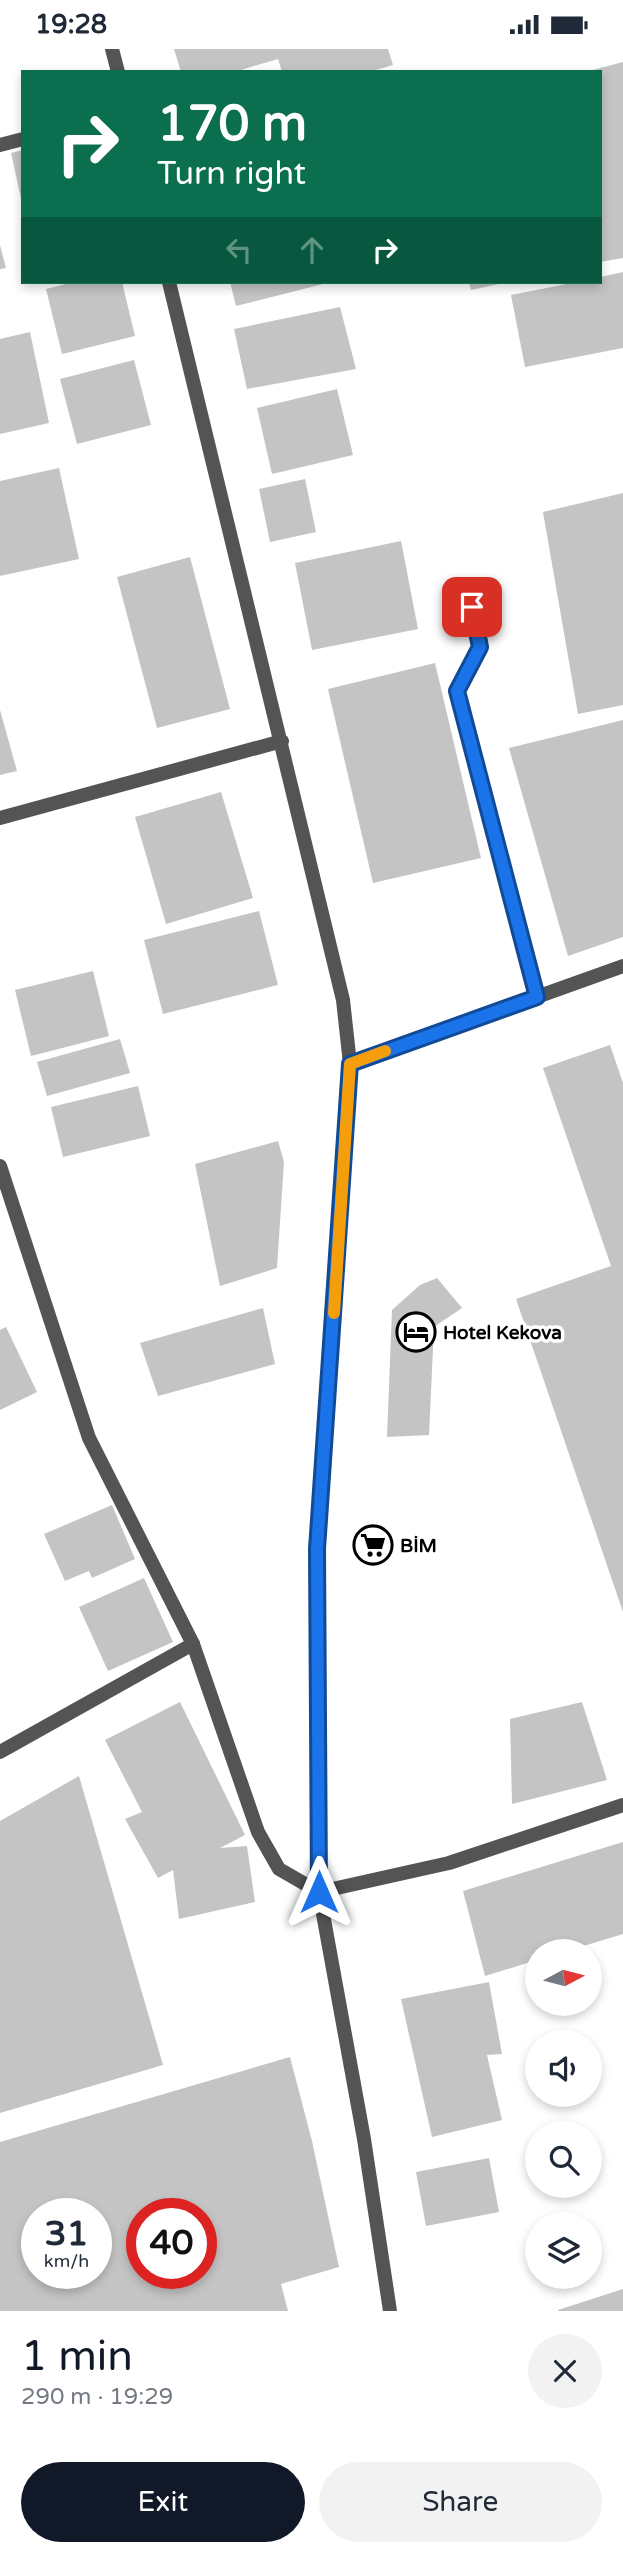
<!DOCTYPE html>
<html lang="en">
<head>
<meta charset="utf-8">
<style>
  body { margin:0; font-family:"Varela Round",sans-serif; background:#f2f2f3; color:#1f2937; height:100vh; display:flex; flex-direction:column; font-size:26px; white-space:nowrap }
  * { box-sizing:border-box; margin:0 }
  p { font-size:23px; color:#747a83 }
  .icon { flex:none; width:38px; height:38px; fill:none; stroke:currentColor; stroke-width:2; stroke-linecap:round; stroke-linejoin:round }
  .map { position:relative; height:2262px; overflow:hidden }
  .side { display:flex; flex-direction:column; background:#fff; flex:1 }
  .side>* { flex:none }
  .top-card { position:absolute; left:21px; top:21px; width:581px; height:214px; border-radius:0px; box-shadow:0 4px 10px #0003; background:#0b6e4f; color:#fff; overflow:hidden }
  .needle { width:46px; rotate:83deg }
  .tools { position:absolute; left:525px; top:1890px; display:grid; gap:14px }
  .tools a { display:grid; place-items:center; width:77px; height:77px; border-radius:50%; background:#fff; box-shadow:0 4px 10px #0003; font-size:35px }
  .speed { position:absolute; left:21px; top:2149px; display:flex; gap:14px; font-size:35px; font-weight:700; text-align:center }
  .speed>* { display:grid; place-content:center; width:91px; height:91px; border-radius:50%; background:#fff; box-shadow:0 4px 10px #0003; line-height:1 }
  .speed small { font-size:18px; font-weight:400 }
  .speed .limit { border:10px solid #d22; background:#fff; color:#111 }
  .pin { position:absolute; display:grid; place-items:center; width:60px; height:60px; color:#fff; margin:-30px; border-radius:14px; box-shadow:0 4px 10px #0006 }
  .me { position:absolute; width:77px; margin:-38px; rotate:0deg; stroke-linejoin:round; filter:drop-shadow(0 0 5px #0008) }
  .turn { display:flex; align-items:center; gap:24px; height:147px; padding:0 21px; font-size:32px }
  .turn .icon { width:91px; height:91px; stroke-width:2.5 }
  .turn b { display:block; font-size:49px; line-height:60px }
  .lanes { display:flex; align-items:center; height:66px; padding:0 21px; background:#0003; justify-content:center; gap:35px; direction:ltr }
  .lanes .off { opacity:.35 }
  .round { display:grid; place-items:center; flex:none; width:74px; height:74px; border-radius:37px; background:#f2f2f3 }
  .overview { display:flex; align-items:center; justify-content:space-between; height:119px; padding:0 21px }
  h1 { font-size:42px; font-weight:600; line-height:52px; color:#111827 }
  .button { display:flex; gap:14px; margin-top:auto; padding:14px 21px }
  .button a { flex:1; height:80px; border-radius:42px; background:#111827; color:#fff; font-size:28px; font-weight:600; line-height:80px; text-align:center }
  .button a+a { background:#f2f2f3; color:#1f2937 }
  .status { display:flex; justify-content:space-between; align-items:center; height:49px; padding:0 35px; background:#fff; direction:ltr }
  .status svg { height:19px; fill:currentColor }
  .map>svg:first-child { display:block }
  .building { fill:#c4c4c4; fill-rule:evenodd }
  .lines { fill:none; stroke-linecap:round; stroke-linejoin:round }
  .minor { stroke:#545454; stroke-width:14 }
  .tertiary { stroke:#545454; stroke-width:14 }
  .route-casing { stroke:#114b97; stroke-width:18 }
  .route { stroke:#1a73e8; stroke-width:12 }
  .slow { stroke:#f59e0b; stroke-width:12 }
  .labels { text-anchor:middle; stroke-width:7; stroke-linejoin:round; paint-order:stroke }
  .poi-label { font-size:19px; font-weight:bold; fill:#000; stroke:#fff; text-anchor:start }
</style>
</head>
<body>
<div class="status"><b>19:28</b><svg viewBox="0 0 49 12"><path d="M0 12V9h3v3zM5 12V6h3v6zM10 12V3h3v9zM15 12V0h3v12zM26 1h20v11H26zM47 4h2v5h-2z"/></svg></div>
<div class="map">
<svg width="623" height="2262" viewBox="0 0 623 2262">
  <rect width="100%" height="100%" fill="#fff"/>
  <g class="building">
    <polygon points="174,0 388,0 393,16 369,23 282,23 278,10 234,23 181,23"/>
    <polygon points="623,13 623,209 600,213 600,23 589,22"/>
    <polygon points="23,101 23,154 22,154 11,104"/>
    <polygon points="0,196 6,219 0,220"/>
    <polygon points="623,223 623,299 525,318 511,246 577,233 600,233 600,228"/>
    <polygon points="74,233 122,233 135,287 62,305 46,240"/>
    <polygon points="230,233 327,233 327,234 236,257"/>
    <polygon points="469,233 503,233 503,234 471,241"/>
    <polygon points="340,258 356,320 247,340 234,280"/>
    <polygon points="30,283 49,374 0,385 0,290"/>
    <polygon points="134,311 151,376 77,395 60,330"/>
    <polygon points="337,340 353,406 272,425 257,359"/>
    <polygon points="59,419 79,510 0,527 0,432"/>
    <polygon points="305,430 316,483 270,493 259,440"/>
    <polygon points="623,444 623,656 578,665 543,463"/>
    <polygon points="401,492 418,580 312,601 295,514"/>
    <polygon points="190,508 230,660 157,679 117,528"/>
    <polygon points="435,614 481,809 373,834 328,640"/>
    <polygon points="0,661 17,722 0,726"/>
    <polygon points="623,671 623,888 568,907 509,699"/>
    <polygon points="221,743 253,849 166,875 135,768"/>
    <polygon points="259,862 278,936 163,965 144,891"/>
    <polygon points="93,922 109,987 31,1007 15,941"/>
    <polygon points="120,990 130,1024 47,1047 37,1013"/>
    <polygon points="610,996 623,1034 623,1563 516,1250 611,1217 543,1019"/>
    <polygon points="138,1037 150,1087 63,1108 51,1058"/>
    <polygon points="278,1092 284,1113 277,1219 220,1237 195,1115"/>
    <polygon points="437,1229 462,1259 434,1278 429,1386 387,1388 392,1261 420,1236"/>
    <polygon points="263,1259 275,1315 158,1347 140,1294"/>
    <polygon points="6,1278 37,1343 0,1361 0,1281"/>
    <polygon points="112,1456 135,1510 92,1529 89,1522 65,1532 44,1485"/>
    <polygon points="144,1529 173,1593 108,1622 79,1558"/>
    <polygon points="180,1653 245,1786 220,1799 247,1797 255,1853 179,1870 173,1821 158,1829 125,1770 142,1763 105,1691"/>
    <polygon points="582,1653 607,1731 512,1755 510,1670"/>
    <polygon points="79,1727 163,2016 0,2064 0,1772"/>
    <polygon points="623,1793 623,1885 567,1902 537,1902 537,1911 485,1927 463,1842"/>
    <polygon points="489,1933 502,2005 487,2006 502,2071 432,2088 401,1950"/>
    <path d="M290,2008L312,2092L339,2218L281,2235L288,2262H0V2093ZM37,2165H96V2224H37ZM142,2165H201V2224H142Z"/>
    <polygon points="489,2109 499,2163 426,2177 416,2123"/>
    <polygon points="623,2240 623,2262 558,2262 558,2261"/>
  </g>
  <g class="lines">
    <g class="minor">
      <polyline points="0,96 23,90"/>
      <polyline points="468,538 480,598 457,642 537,948"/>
      <polyline points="0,769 282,692"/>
      <polyline points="350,1015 623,917"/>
      <polyline points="0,1117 89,1389 193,1595 258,1783 279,1820 319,1843 449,1814 623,1756"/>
      <polyline points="0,1703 193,1595"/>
    </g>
    <g class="tertiary">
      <polyline points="112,0 118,23"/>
      <polyline points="169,233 343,951 350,1015 317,1500 319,1843 364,2090 390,2262"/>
    </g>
  </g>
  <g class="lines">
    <g class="route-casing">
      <polyline id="route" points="319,1843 317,1500 350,1015 537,948 457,642 480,598 472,558"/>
    </g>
    <use href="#route" class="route"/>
    <polyline class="slow" points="334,1264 350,1015 385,1002"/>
  </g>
  <defs>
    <g id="hotel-ring" transform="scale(2.0125)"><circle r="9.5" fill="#fff" stroke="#000" stroke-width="1.5"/><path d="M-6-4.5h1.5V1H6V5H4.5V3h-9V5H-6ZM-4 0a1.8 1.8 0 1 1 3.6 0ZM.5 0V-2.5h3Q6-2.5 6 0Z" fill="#000"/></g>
    <g id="supermarket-ring" transform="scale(2.0125)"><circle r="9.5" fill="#fff" stroke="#000" stroke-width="1.5"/><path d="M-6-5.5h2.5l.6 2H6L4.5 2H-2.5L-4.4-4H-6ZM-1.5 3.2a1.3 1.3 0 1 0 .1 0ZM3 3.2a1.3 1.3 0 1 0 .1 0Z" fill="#000"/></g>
  </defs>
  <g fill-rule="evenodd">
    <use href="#hotel-ring" x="416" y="1283"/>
    <use href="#supermarket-ring" x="373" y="1496"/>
  </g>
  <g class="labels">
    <g class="poi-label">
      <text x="443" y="1290">Hotel Kekova</text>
      <text x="400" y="1503">BİM</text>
    </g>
  </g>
</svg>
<div class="tools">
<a><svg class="needle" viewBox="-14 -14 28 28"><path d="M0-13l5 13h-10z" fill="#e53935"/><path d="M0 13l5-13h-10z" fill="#747a83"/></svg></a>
<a><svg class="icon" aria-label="sound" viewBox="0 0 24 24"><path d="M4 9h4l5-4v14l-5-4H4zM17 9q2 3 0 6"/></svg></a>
<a><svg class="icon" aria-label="search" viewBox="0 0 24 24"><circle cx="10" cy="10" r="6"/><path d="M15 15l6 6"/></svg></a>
<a><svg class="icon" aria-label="layers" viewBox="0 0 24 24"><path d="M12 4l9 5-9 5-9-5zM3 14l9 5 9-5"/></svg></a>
</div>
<div class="speed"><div>31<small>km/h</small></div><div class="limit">40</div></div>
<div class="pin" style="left:472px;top:558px;background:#d93025"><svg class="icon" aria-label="arrive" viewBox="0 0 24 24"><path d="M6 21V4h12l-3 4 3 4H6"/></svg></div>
<svg class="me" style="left:319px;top:1843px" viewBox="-20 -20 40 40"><path d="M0-17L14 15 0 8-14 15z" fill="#1a73e8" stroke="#fff" stroke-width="4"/></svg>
<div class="top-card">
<div class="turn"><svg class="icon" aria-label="right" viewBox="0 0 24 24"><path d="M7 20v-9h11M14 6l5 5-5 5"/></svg><div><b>170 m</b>Turn right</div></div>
<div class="lanes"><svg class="icon off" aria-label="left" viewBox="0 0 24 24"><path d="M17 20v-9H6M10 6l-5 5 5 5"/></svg><svg class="icon off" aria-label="ahead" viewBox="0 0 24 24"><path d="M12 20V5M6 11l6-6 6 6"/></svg><svg class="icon" aria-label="right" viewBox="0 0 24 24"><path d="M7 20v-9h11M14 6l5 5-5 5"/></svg></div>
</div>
</div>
<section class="side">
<div class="overview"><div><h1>1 min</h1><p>290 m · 19:29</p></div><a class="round"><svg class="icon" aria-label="close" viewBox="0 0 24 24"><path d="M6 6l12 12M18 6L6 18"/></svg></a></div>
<div class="button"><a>Exit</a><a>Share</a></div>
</section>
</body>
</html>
